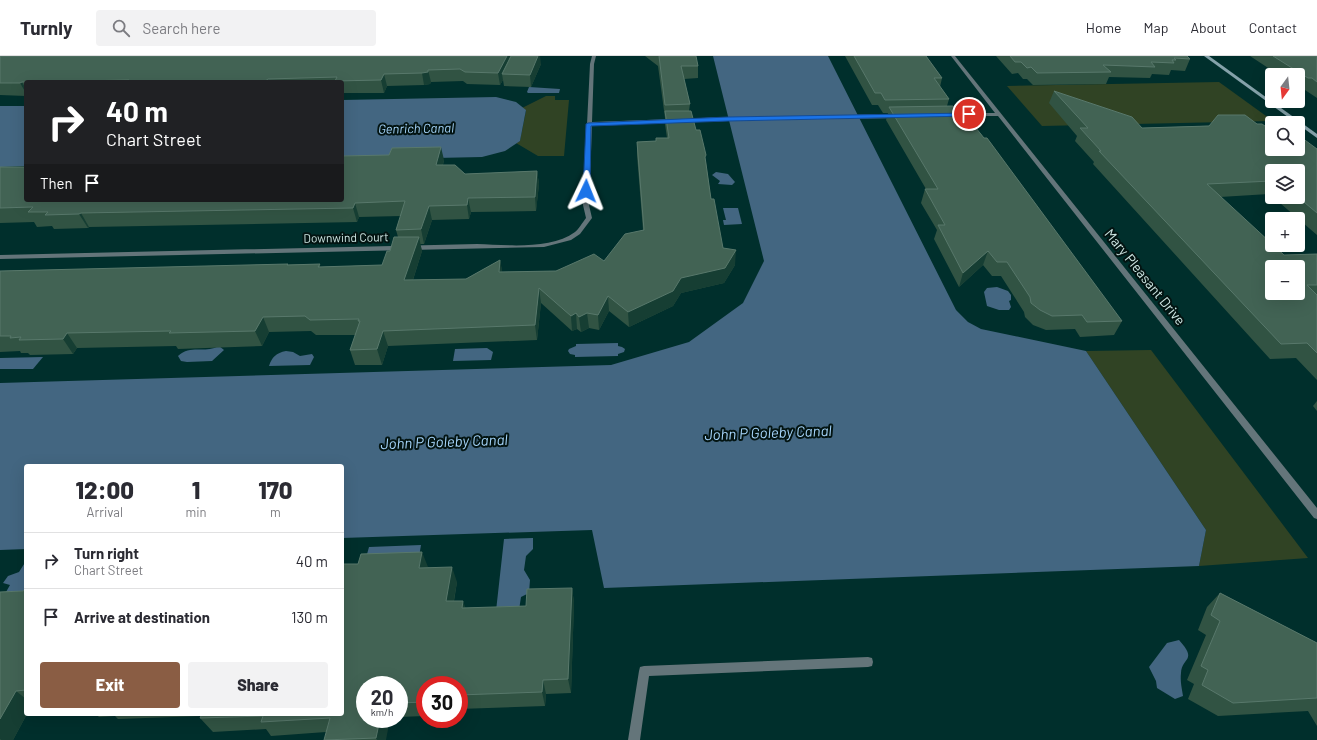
<!DOCTYPE html>
<html lang="en">
<head>
<meta charset="utf-8">
<style>
  body { margin:0; font-family:Barlow,sans-serif; background:#f2f2f3; color:#2b2b33; height:100vh; display:flex; flex-direction:column; font-size:15px; white-space:nowrap }
  * { box-sizing:border-box; margin:0 }
  p { font-size:13px; color:#7c7c81 }
  .icon { flex:none; width:22px; height:22px; fill:none; stroke:currentColor; stroke-width:2; stroke-linecap:round; stroke-linejoin:round }
  .map { position:relative; flex:1; overflow:hidden }
  .drawer { position:absolute; left:24px; top:408px; width:320px; height:252px; display:flex; flex-direction:column; background:#fff; border-radius:4px; box-shadow:0 4px 16px #0002 }
  .drawer>* { flex:none }
  .guide { position:absolute; left:24px; top:24px; width:320px; height:122px; border-radius:4px; box-shadow:0 4px 16px #0002; background:#202124; color:#fff; overflow:hidden }
  .needle { width:26px; rotate:195deg }
  .fabs { position:absolute; left:1265px; top:12px; display:grid; gap:8px }
  .fabs a { display:grid; place-items:center; width:40px; height:40px; border-radius:4px; background:#fff; box-shadow:0 4px 16px #0002; font-size:20px }
  .speed { position:absolute; left:356px; top:620px; display:flex; gap:8px; font-size:20px; font-weight:700; text-align:center }
  .speed>* { display:grid; place-content:center; width:52px; height:52px; border-radius:50%; background:#fff; box-shadow:0 4px 16px #0002; line-height:1 }
  .speed small { font-size:10px; font-weight:400 }
  .speed .limit { border:6px solid #d22; background:#fff; color:#111 }
  .pin { position:absolute; display:grid; place-items:center; width:34px; height:34px; color:#fff; margin:-17px; border:2px solid #fff; border-radius:50%; box-shadow:0 1px 4px #0007 }
  .me { position:absolute; width:44px; margin:-22px; rotate:2deg; stroke-linejoin:round; filter:drop-shadow(0 0 3px #0008) }
  .turn { display:flex; align-items:center; gap:14px; height:84px; padding:0 16px; font-size:18px }
  .turn .icon { width:52px; height:52px; stroke-width:2.5 }
  .turn b { display:block; font-size:28px; line-height:34px }
  .then { display:flex; align-items:center; height:38px; padding:0 16px; background:#0003; gap:8px; font-size:15px }
  .eta { display:flex; justify-content:space-evenly; align-items:center; height:68px; text-align:center }
  .eta b { font-size:24px; font-weight:800; line-height:28px }
  .action { display:flex; gap:8px; margin-top:auto; padding:8px 16px }
  .action a { flex:1; height:46px; border-radius:4px; background:#8a5d44; color:#fff; font-size:16px; font-weight:800; line-height:46px; text-align:center }
  .action a+a { background:#f2f2f3; color:#2b2b33 }
  ul { padding:0; list-style:none }
  li { display:flex; align-items:center; gap:12px; height:56px; padding:0 16px; border-top:1px solid #e1e1e2 }
  li div { flex:1 }
  li b { display:block; font-size:15px }
  li em { font-style:normal }
  header { display:flex; align-items:center; gap:24px; box-sizing:border-box; height:56px; padding:0 20px; background:#fff; border-bottom:1px solid #e1e1e2 }
  header strong { font-size:19px }
  nav { display:flex; gap:22px; margin-inline-start:auto; font-size:14px }
  .search { width:280px; height:36px; background:#f2f2f3; display:flex; align-items:center; gap:10px; box-sizing:border-box; padding:0 14px; border-radius:4px; color:#7c7c81; font-size:15px }
  .map>svg:first-child { display:block }
  .green { fill:#304324 }
  .water { fill:#436681 }
  .lines { fill:none; stroke-linecap:round; stroke-linejoin:round }
  .lane { fill:#64757a; fill-rule:evenodd }
  .street { fill:#64757a; fill-rule:evenodd }
  .secondary { fill:#85a2aa; fill-rule:evenodd }
  .wall { fill:#315343 }
  .shaded-wall { fill:#163e33 }
  .building { fill:#426354; stroke:#58786b; fill-rule:evenodd }
  .route { fill:#1a73e8; stroke:#114b97 }
  .labels { text-anchor:middle; stroke-width:4; stroke-linejoin:round; paint-order:stroke }
  .far-street-label { font-size:12px; fill:#cfe7e4; stroke:#031412 }
  .far-water-label { font-size:13px; font-style:italic; fill:#a6d5fb; stroke:#031412 }
  .street-label { font-size:14px; fill:#cfe7e4; stroke:#031412 }
  .water-label { font-size:15px; font-style:italic; fill:#a6d5fb; stroke:#031412 }
</style>
</head>
<body>
<header>
<strong>Turnly</strong>
<div class="search"><svg class="icon" aria-label="search" viewBox="0 0 24 24"><circle cx="10" cy="10" r="6"/><path d="M15 15l6 6"/></svg>Search here</div>
<nav><a>Home</a><a>Map</a><a>About</a><a>Contact</a></nav>
</header>
<div class="map">
<svg width="1317" height="684" viewBox="0 0 1317 684">
  <rect width="100%" height="100%" fill="#002f2c"/>
  <g class="green">
    <polygon points="1219,26 1273,65 1042,70 1007,30"/>
    <polygon points="546,40 555,40 555,44 569,44 564,100 538,100 516,87 520,85 526,55 522,52"/>
    <polygon points="1151,294 1308,502 1199,510 1206,474 1086,295"/>
  </g>
  <g class="water">
    <polygon points="713,0 828,0 956,254 968,266 981,273 1086,295 1206,474 1199,510 604,532 592,474 342,482 342,410 26,410 26,493 0,494 0,327 611,309 689,286 743,247 764,205"/>
    <polygon points="529,31 560,33 559,37 528,37 527,36"/>
    <polygon points="496,41 516,46 526,54 520,85 505,95 482,101 342,104 342,44"/>
    <polygon points="0,50 26,50 26,110 0,111"/>
    <polygon points="716,116 728,118 735,126 732,129 718,128 720,125 712,119"/>
    <polygon points="723,152 738,152 742,168 724,169 723,164 726,164"/>
    <polygon points="997,231 1008,235 1011,239 1011,244 1009,245 1011,251 1009,254 999,254 987,250 984,236 987,232"/>
    <polygon points="618,287 618,290 622,291 625,293 624,296 618,298 618,300 575,301 575,299 570,298 568,295 569,293 576,290 576,288"/>
    <path d="M219,290L224,294L212,305L187,306L181,305L178,300C191,288 203,298 219,290Z"/>
    <polygon points="487,292 493,296 491,304 453,305 455,293"/>
    <path d="M286,295L293,296L300,300L312,298L314,301L310,309L269,310C272,301 276,297 286,295Z"/>
    <polygon points="43,301 33,313 0,313 0,302"/>
    <polygon points="533,482 533,493 526,500 524,514 530,524 529,537 521,541 519,554 496,555 504,483"/>
    <polygon points="421,489 418,507 364,509 369,491"/>
    <polygon points="26,505 26,542 2,543 10,529 3,527 8,520 19,516"/>
    <path d="M1179,584C1198,605 1182,601 1181,617C1180,625 1182,633 1183,640L1175,643L1157,632L1156,625L1149,611L1167,587Z"/>
  </g>
  <g class="lines">
    <polygon class="lane" points="868,601 872,602 873,606 872,610 868,611 649,620 640,684 628,684 639,615 640,611 644,610"/>
    <g class="street">
      <path d="M592,0H596L594,8L592,66L728,61L898,58L901,60L898,62L728,65L592,69L589,149L592,162L580,178L571,184L544,191L0,203V199L477,188C506,189 551,194 575,176C579,173 582,167 586,162L583,149L590,8Z"/>
      <polygon points="951,0 955,0 1317,452 1317,463 1314,462 998,60 947,60 947,58 949,57 995,57"/>
    </g>
    <polygon class="secondary" points="1204,0 1209,0 1317,78 1317,82"/>
  </g>
  <g class="wall">
    <polygon points="0,0 541,8 531,31 504,30 503,24 500,29 467,28 463,25 431,26 430,28 424,29 387,30 384,37 342,37 342,26 26,26 26,40 0,39"/>
    <polygon points="645,0 696,0 698,10 698,22 684,23 690,48 689,55 706,106 711,143 723,192 735,209 724,227 681,237 673,250 629,271 609,255 599,274 589,272 581,276 577,273 572,275 541,247 537,284 388,290 382,309 355,309 350,294 355,279 316,279 311,275 269,276 262,290 178,293 176,290 77,292 73,298 30,299 28,297 21,297 20,295 0,296 0,215 320,208 320,211 382,209 398,181 396,174 401,160 359,161 357,166 89,171 88,172 54,173 52,170 37,171 34,166 0,167 0,111 26,144 444,104 443,109 465,118 537,115 539,128 536,155 471,156 469,163 432,164 424,188 420,188 422,195 413,224 466,223 500,204 502,216 556,215 604,205 643,174 637,99 637,86 656,85 656,82 667,82 665,68 665,62 658,10"/>
    <polygon points="845,0 926,0 942,22 940,31 949,43 947,50 966,68 1122,265 1114,279 1080,281 1075,273 1046,274 1033,269 1025,261 1024,256 1001,220 992,220 983,209 959,231 934,183 937,174 921,147 925,133 926,133 886,64 888,57 883,57 878,49 872,49"/>
    <polygon points="996,0 1187,0 1190,3 1185,15 1171,14 1169,19 1152,18 1150,22 1109,21 1106,28 1033,29 1027,23 1023,23 1018,17 1012,18"/>
    <polygon points="1250,0 1317,0 1317,42 1305,34 1301,34 1298,32 1298,19 1279,19"/>
    <polygon points="1054,35 1142,72 1257,68 1265,70 1317,93 1317,179 1273,141 1298,141 1272,115 1272,140 1269,138 1220,141 1284,199 1317,198 1317,324 1296,302 1270,303 1093,108 1094,106 1075,85 1077,80 1049,47"/>
    <polygon points="1317,345 1317,355 1313,350"/>
    <polygon points="428,511 457,526 454,545 466,552 526,550 572,532 574,547 571,637 546,638 545,650 459,653 459,629 425,629 425,660 399,661 399,629 365,629 386,684 326,684 326,676 271,680 266,673 213,676 200,662 201,660 118,663 115,660 99,661 96,658 342,658"/>
    <polygon points="26,533 26,658 27,658 13,684 0,684 0,536 23,535"/>
    <polygon points="1220,537 1317,587 1317,670 1308,655 1218,660 1188,643 1194,628 1187,624 1206,579 1198,574 1207,551"/>
  </g>
  <g class="shaded-wall">
    <polygon points="507,0 514,0 502,18 503,24 500,29 498,17"/>
    <polygon points="538,0 540,0 541,8 531,31 530,19"/>
    <polygon points="428,14 431,26 430,28 424,29 422,17"/>
    <polygon points="384,18 387,30 384,37 381,24"/>
    <polygon points="268,23 269,26 264,26"/>
    <polygon points="22,26 26,33 26,37 20,27"/>
    <polygon points="441,91 444,104 439,122 436,109"/>
    <polygon points="537,115 539,128 536,155 535,141"/>
    <polygon points="468,142 471,156 469,163 467,149"/>
    <polygon points="355,147 359,161 357,166 353,152"/>
    <polygon points="429,150 432,164 424,188 421,173"/>
    <polygon points="81,157 89,171 88,172 79,158"/>
    <polygon points="419,181 422,195 408,239 404,224"/>
    <polygon points="736,194 735,209 724,227 681,237 673,250 629,271 628,256 681,222"/>
    <polygon points="988,195 983,209 959,231 963,217"/>
    <polygon points="500,204 503,219 499,216"/>
    <polygon points="539,232 541,247 537,284 535,269"/>
    <polygon points="608,240 609,255 599,274 598,259"/>
    <polygon points="576,257 577,273 572,275 571,260"/>
    <polygon points="587,257 589,272 581,276 579,261"/>
    <polygon points="263,261 269,276 262,290 255,275"/>
    <polygon points="383,275 388,290 382,309 377,293"/>
    <polygon points="67,277 77,292 73,298 63,283"/>
    <polygon points="422,496 428,511 424,527 419,512"/>
    <polygon points="452,511 457,526 451,560 446,545"/>
    <polygon points="572,532 574,547 571,637 568,623"/>
    <polygon points="463,545 468,559 462,552"/>
    <polygon points="543,624 546,638 545,650 542,636"/>
    <polygon points="16,635 26,643 26,658 27,658 13,684 1,684 0,683 0,663"/>
    <polygon points="380,663 390,663 386,684 377,684 376,682"/>
  </g>
  <g class="building">
    <polygon points="0,0 507,0 498,17 465,16 460,13 428,14 428,16 422,17 384,18 381,24 335,25 337,21 268,23 264,26 127,26 129,24 26,26 22,26 20,27 0,27"/>
    <polygon points="511,0 538,0 530,19 502,18"/>
    <polygon points="659,0 696,0 698,10 681,10 690,48 665,49"/>
    <polygon points="854,0 926,0 942,22 934,22 949,43 885,44 881,37 875,37"/>
    <polygon points="1010,0 1187,0 1190,3 1174,2 1176,4 1172,4 1174,7 1151,6 1155,11 1103,9 1111,16 1037,17 1031,11 1027,12 1021,6 1015,6"/>
    <polygon points="1273,0 1317,0 1317,26 1312,22 1308,22"/>
    <path d="M1054,35L1132,61L1142,72L1209,70L1218,59H1245L1257,68H1262L1265,70H1272V93H1298V79L1317,93V157L1298,141V115H1272V125L1207,128L1284,199L1317,198V229H1307L1317,239V297L1307,287L1281,288L1099,95H1101L1080,72H1088ZM1272,211H1298V237H1272Z"/>
    <polygon points="953,50 966,68 976,72 984,82 987,82 1122,265 1087,266 1082,259 1052,260 1040,254 1031,247 1030,241 1007,206 997,206 988,195 963,217 938,169 945,169 925,133 938,133 889,51"/>
    <polygon points="665,55 691,55 696,74 700,74 706,99 705,101 711,143 714,143 723,192 736,194 725,212 681,222 673,235 628,256 608,240 598,259 587,257 579,261 576,257 571,260 539,232 535,269 383,275 377,293 350,294 360,265 358,265 359,263 310,264 305,260 263,261 255,275 169,277 171,275 67,277 63,283 19,284 21,281 10,282 11,280 0,280 0,215 288,208 287,209 320,208 318,211 382,209 387,195 390,195 394,181 419,181 404,224 466,223 500,204 499,216 556,215 594,198 604,205 625,178 644,174 637,86 656,85 656,82 669,82"/>
    <polygon points="441,91 436,109 455,109 465,118 537,115 535,141 468,142 467,149 429,150 421,173 396,174 405,145 355,147 353,152 81,157 79,158 45,159 48,156 28,156 33,151 0,152 0,111 26,111 26,144 342,144 342,100 389,99 392,92"/>
    <polygon points="422,496 419,512 452,511 446,545 463,545 462,552 526,550 527,533 572,532 568,623 543,624 542,636 459,639 459,629 425,629 425,646 399,647 399,629 365,629 365,663 380,663 376,682 324,684 330,662 261,666 263,660 200,662 202,658 342,658 342,508 358,508 361,498"/>
    <polygon points="26,533 26,634 16,635 0,663 0,536 23,535"/>
    <polygon points="1220,537 1317,587 1317,642 1233,647 1202,629 1208,614 1201,610 1220,565 1211,559"/>
  </g>
  <polygon class="route" points="969,57 972,58 971,60 728,65 591,70 590,135 586,137 583,135 586,68 588,67 728,61"/>
  <g class="labels">
    <g class="far-street-label">
      <text transform="translate(346 182) rotate(-1)" y="4">Downwind Court</text>
    </g>
    <g class="far-water-label">
      <text transform="translate(416 72) rotate(-1)" y="5">Genrich Canal</text>
    </g>
    <g class="street-label">
      <text transform="translate(1145 221) rotate(51)" y="5">Mary Pleasant Drive</text>
    </g>
    <g class="water-label">
      <text transform="translate(768 377) rotate(-2)" y="5">John P Goleby Canal</text>
      <text transform="translate(444 386) rotate(-2)" y="5">John P Goleby Canal</text>
    </g>
  </g>
</svg>
<div class="fabs">
<a><svg class="needle" viewBox="-14 -14 28 28"><path d="M0-13l5 13h-10z" fill="#e53935"/><path d="M0 13l5-13h-10z" fill="#7c7c81"/></svg></a>
<a><svg class="icon" aria-label="search" viewBox="0 0 24 24"><circle cx="10" cy="10" r="6"/><path d="M15 15l6 6"/></svg></a>
<a><svg class="icon" aria-label="layers" viewBox="0 0 24 24"><path d="M12 4l9 5-9 5-9-5zM3 14l9 5 9-5"/></svg></a>
<a>+</a>
<a>−</a>
</div>
<div class="speed"><div>20<small>km/h</small></div><div class="limit">30</div></div>
<div class="pin" style="left:969px;top:58px;background:#d93025"><svg class="icon" aria-label="arrive" viewBox="0 0 24 24"><path d="M6 21V4h12l-3 4 3 4H6"/></svg></div>
<svg class="me" style="left:586px;top:135px" viewBox="-20 -20 40 40"><path d="M0-17L14 15 0 8-14 15z" fill="#1a73e8" stroke="#fff" stroke-width="4"/></svg>
<div class="guide">
<div class="turn"><svg class="icon" aria-label="right" viewBox="0 0 24 24"><path d="M7 20v-9h11M14 6l5 5-5 5"/></svg><div><b>40 m</b>Chart Street</div></div>
<div class="then">Then<svg class="icon" aria-label="arrive" viewBox="0 0 24 24"><path d="M6 21V4h12l-3 4 3 4H6"/></svg></div>
</div>
<section class="drawer">
<div class="eta">
<div><b>12:00</b><p>Arrival</p></div>
<div><b>1</b><p>min</p></div>
<div><b>170</b><p>m</p></div>
</div>
<ul>
<li><svg class="icon" aria-label="right" viewBox="0 0 24 24"><path d="M7 20v-9h11M14 6l5 5-5 5"/></svg><div><b>Turn right</b><p>Chart Street</p></div><em>40 m</em></li>
<li><svg class="icon" aria-label="arrive" viewBox="0 0 24 24"><path d="M6 21V4h12l-3 4 3 4H6"/></svg><div><b>Arrive at destination</b></div><em>130 m</em></li>
</ul>
<div class="action"><a>Exit</a><a>Share</a></div>
</section>
</div>
</body>
</html>
